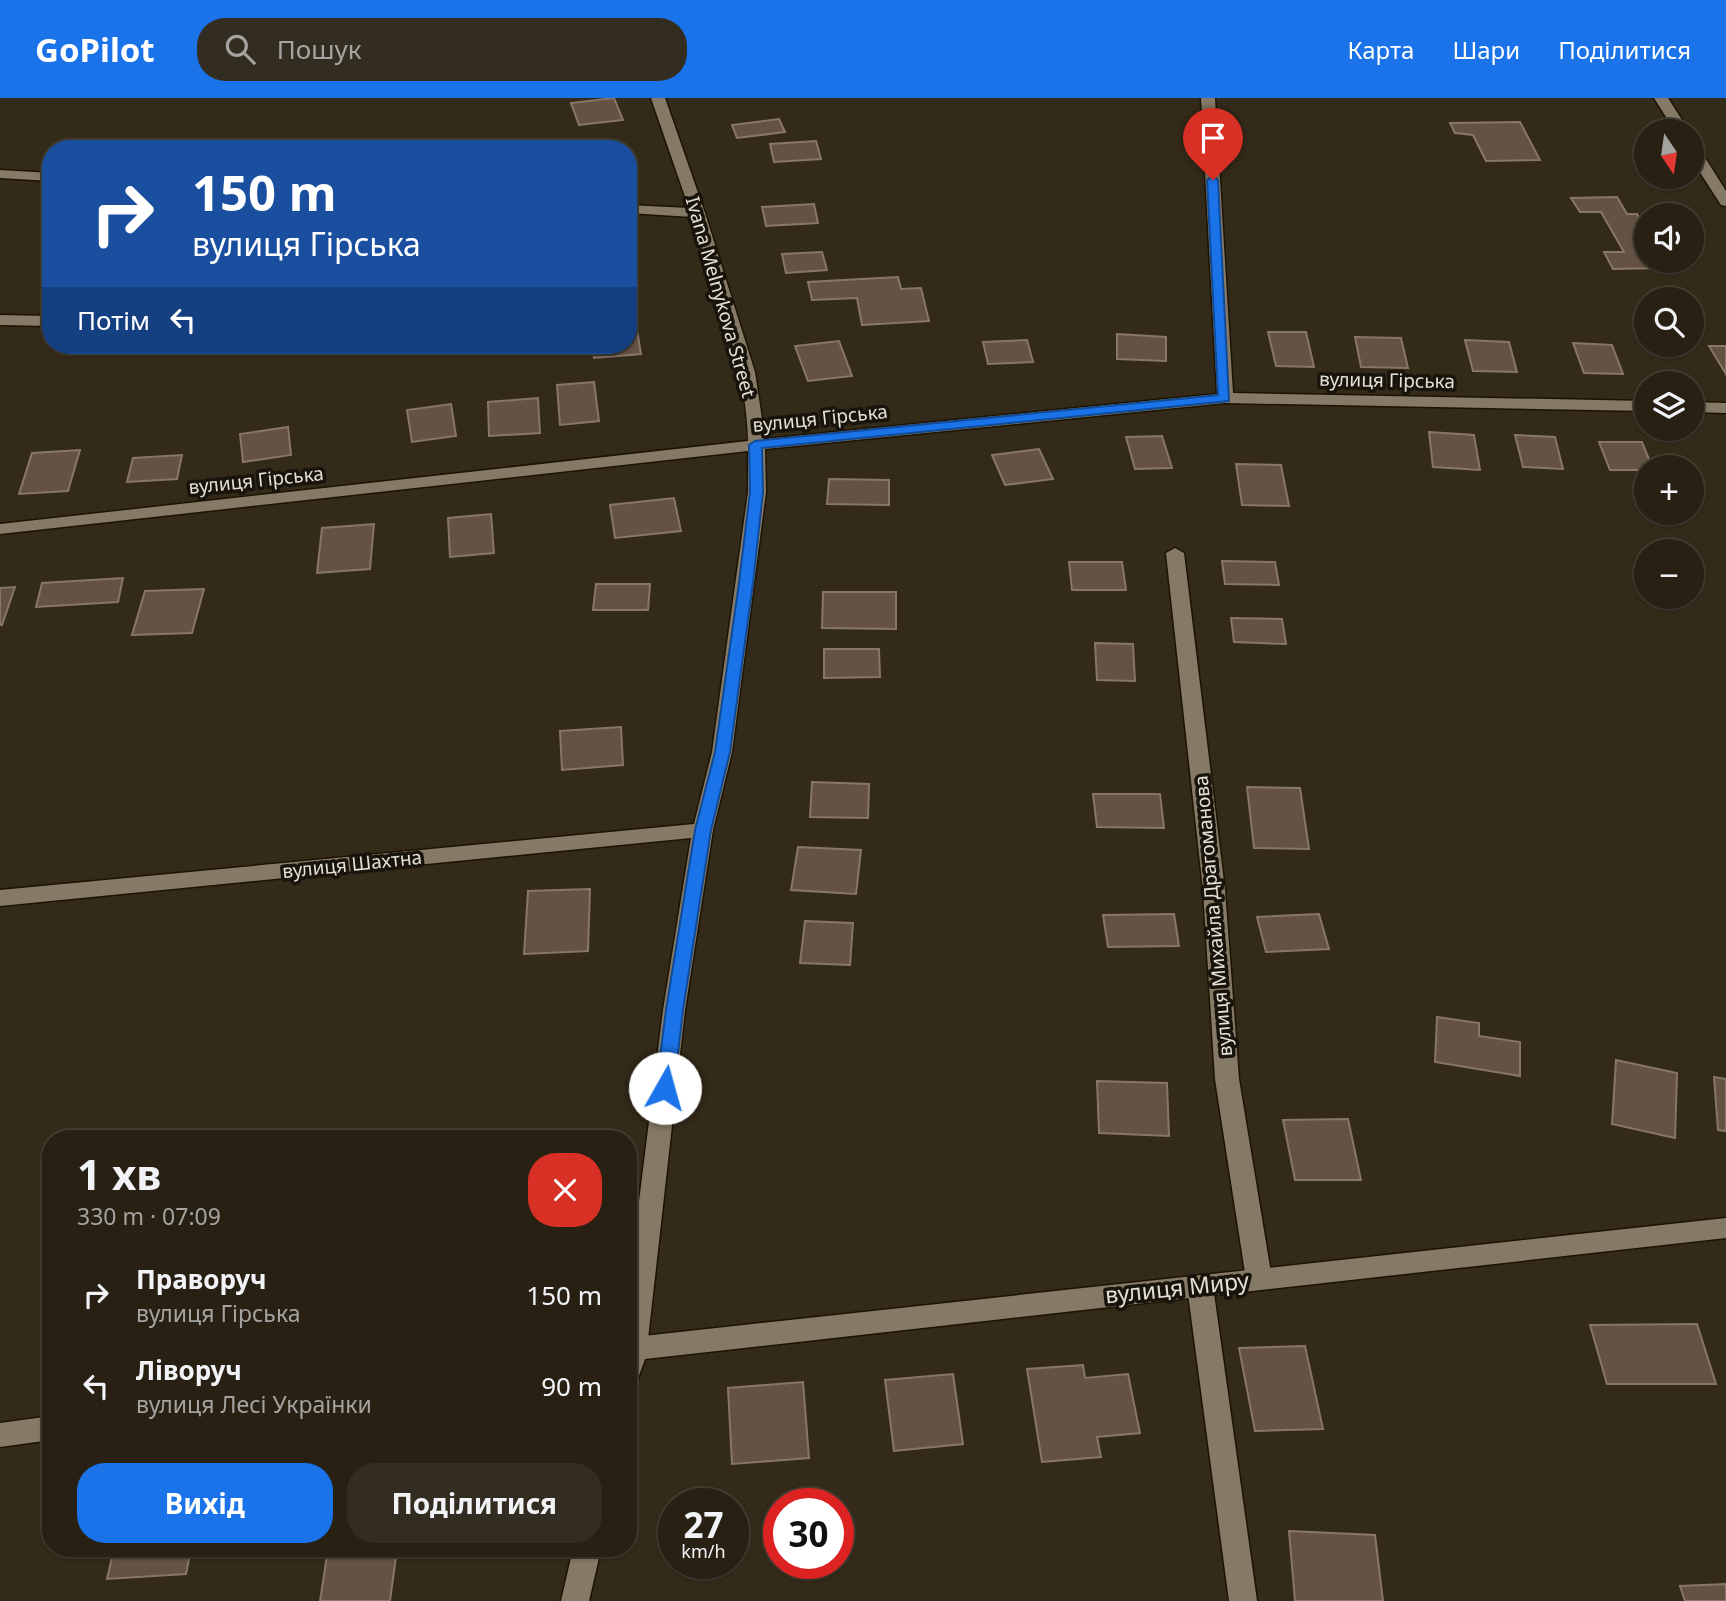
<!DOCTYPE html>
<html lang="uk">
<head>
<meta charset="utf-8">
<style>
  body { margin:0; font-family:"Noto Sans",sans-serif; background:#332d21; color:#f1f3f6; height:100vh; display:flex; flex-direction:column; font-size:26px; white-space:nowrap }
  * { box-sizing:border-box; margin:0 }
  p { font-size:23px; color:#a4a3a0 }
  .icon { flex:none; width:38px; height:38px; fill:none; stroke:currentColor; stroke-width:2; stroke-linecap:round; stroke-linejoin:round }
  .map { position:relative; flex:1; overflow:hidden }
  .drawer { position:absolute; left:42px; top:1032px; width:595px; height:427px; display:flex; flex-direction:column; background:#272013; border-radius:28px; box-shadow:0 2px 5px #0004,0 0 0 2px #433e33 }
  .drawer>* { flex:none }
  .guide { position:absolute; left:42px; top:42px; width:595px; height:214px; border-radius:28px; box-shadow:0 2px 5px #0004,0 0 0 2px #433e33; background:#1a4fa0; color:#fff; overflow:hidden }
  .needle { width:46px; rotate:167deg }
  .fabs { position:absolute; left:1634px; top:21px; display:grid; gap:14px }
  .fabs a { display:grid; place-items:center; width:70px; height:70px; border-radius:50%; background:#272013; box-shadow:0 2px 5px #0004,0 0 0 2px #433e33; font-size:35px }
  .speed { position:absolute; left:658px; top:1390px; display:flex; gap:14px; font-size:35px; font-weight:700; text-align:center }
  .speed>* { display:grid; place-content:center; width:91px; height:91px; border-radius:50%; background:#272013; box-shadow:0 2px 5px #0004,0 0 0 2px #433e33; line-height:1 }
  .speed small { font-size:18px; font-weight:400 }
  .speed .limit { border:10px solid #d22; background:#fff; color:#111 }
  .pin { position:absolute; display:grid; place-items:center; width:60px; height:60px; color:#fff; margin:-72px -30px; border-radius:50% 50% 50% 0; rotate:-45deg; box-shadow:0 0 7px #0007 }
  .pin .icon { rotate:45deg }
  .me { position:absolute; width:77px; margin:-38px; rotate:7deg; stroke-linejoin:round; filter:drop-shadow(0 0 5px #0008) }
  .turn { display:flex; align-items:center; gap:24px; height:147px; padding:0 35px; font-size:32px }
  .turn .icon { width:91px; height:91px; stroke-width:2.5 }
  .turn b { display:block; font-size:49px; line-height:60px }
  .then { display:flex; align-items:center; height:66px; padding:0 35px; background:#0003; gap:14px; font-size:26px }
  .round { display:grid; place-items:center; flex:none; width:74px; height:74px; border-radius:28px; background:#332d21 }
  .headline { display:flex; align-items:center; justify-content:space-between; height:119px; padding:0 35px }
  h1 { font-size:42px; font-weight:700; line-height:52px }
  .primary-button { display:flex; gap:14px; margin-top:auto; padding:14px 35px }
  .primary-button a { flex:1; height:80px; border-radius:28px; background:#1a73e8; color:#fff; font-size:28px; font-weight:700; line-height:80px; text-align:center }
  .primary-button a+a { background:#332d21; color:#f1f3f6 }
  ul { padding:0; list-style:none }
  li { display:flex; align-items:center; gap:21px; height:91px; padding:0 35px }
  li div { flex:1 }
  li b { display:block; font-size:26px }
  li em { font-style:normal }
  header { display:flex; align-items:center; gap:42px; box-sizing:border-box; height:98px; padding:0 35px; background:#1a73e8; color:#fff }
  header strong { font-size:33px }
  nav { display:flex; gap:38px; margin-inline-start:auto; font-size:24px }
  .search { width:490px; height:63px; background:#332d21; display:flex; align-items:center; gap:18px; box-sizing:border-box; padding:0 24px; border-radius:28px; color:#a4a3a0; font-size:26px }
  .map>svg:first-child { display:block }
  .building { fill:#645244; stroke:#887667; stroke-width:2 }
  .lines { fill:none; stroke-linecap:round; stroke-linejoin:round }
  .minor-casing { stroke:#1c1303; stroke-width:3 }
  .tertiary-casing { stroke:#1c1303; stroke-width:3 }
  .minor { fill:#857a66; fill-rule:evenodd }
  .tertiary { fill:#857a66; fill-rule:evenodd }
  .route { fill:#1a73e8; stroke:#114b97; stroke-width:2 }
  .labels { text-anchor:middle; stroke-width:7; stroke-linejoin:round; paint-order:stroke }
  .street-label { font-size:19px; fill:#e5dfd4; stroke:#18140c }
  .near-street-label { font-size:23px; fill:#e5dfd4; stroke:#18140c }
</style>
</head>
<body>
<header>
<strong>GoPilot</strong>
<div class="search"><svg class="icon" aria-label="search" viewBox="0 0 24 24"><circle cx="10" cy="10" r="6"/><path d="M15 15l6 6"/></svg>Пошук</div>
<nav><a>Карта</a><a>Шари</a><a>Поділитися</a></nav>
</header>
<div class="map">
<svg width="1726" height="1503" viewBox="0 0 1726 1503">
  <rect width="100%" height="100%" fill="#342a19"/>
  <g class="building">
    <polygon points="614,0 623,22 579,27 571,5"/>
    <polygon points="779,21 785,34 737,40 732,27"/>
    <polygon points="1520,24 1540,62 1486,63 1473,37 1455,35 1450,25"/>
    <polygon points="816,43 821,61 774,64 770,46"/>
    <polygon points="1617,99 1627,116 1637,116 1647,132 1647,163 1657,163 1662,170 1613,171 1604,154 1624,154 1601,114 1580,114 1571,100"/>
    <polygon points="814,106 818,125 766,128 762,109"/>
    <polygon points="822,154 827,172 786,175 782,156"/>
    <polygon points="898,179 901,191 921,190 929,223 862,227 857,200 812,202 808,184"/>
    <polygon points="637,232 641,256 594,260 592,247 628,247 628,233"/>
    <polygon points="1268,234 1306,234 1314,269 1276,268"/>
    <polygon points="1117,236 1166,239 1166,263 1117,261"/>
    <polygon points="1355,239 1401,240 1408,270 1361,269"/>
    <polygon points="1027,242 1033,264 988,266 983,244"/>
    <polygon points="1465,242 1509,244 1517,274 1473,273"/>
    <polygon points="839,243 852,278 808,283 795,248"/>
    <polygon points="1573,245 1612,247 1623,276 1584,275"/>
    <polygon points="1709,248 1726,248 1726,276"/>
    <polygon points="594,284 599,323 560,327 557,287"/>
    <polygon points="538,300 540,335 489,338 488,304"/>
    <polygon points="451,306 456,338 412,344 407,312"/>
    <polygon points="288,329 291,357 243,364 240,336"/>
    <polygon points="1429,334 1474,337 1480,372 1433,369"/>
    <polygon points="1515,337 1555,339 1563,371 1523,369"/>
    <polygon points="1162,338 1172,370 1135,371 1126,339"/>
    <polygon points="1599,344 1642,344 1652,369 1647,369 1647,372 1610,372"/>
    <polygon points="1039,351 1053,381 1005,387 992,357"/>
    <polygon points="80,352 68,393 19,396 32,355"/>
    <polygon points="182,357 177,381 127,384 133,360"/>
    <polygon points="1236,366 1281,367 1289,408 1242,407"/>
    <polygon points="829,381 889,382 889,407 827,406"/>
    <polygon points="674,400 681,433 615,440 610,407"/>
    <polygon points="491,416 494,455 450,459 448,420"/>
    <polygon points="374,426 370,471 317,475 322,430"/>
    <polygon points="1222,463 1275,464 1279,487 1225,486"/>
    <polygon points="1069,464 1122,464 1126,492 1072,492"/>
    <polygon points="123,480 118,504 36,509 42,485"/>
    <polygon points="596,486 650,486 648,512 593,512"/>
    <polygon points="15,489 2,527 0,527 0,490"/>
    <polygon points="204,491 192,535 132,537 145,493"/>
    <polygon points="823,494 896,494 896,531 822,530"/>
    <polygon points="1231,520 1282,521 1286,546 1234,544"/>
    <polygon points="1095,545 1133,546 1135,583 1097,582"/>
    <polygon points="824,551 879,551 880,579 824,580"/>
    <polygon points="621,629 623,667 562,672 560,633"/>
    <polygon points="812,684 869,686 868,720 810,719"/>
    <polygon points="1247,689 1300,690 1309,751 1254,750"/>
    <polygon points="1093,696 1160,696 1164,730 1097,729"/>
    <polygon points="798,749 861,752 856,796 791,792"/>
    <polygon points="590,791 588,853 524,856 528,793"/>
    <polygon points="1174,816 1179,848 1108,849 1103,817"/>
    <polygon points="1319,816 1329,851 1266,854 1257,819"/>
    <polygon points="805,823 853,825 850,867 800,865"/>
    <polygon points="1437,919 1479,925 1479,938 1520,944 1520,978 1435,964"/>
    <polygon points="1616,962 1677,975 1675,1040 1612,1026"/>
    <polygon points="1714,979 1726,981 1726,1033 1718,1032"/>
    <polygon points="1097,983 1167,985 1169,1038 1099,1035"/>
    <polygon points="1348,1021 1361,1082 1295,1082 1283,1022"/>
    <polygon points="1697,1226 1716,1286 1607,1286 1590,1227"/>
    <polygon points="1305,1248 1323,1331 1255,1333 1239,1250"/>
    <polygon points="1083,1267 1085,1280 1128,1276 1140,1335 1097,1339 1101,1359 1042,1364 1027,1271"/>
    <polygon points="953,1276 963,1346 894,1353 885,1282"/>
    <polygon points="803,1284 809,1360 732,1366 728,1290"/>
    <polygon points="1289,1433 1375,1437 1383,1503 1295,1503"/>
    <polygon points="114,1451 191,1451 186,1476 107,1481"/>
    <polygon points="328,1451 397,1451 390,1503 320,1503"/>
    <polygon points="1726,1486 1726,1503 1685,1503 1680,1488"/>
  </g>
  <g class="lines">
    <g class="minor-casing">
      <g id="minor">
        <path d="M651,0H665L705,115L755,274L765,341L1217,296L1201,0H1215L1233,295L1647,303V313L1225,305L765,351L766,394L732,654L713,732L685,912L647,1250L643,1258L634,1261L628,1259V1191L663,912L691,740L0,808V792L694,726L712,654L748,394V353L0,436V426L748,343C747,269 713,189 692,119L628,115V107L689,110Z"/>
        <polygon points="0,72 51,75 51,83 0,80"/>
        <polygon points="0,217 51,218 51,228 0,227"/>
        <polygon points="1692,304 1726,305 1726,315 1692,314"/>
        <polygon points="1175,450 1184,455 1225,792 1239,981 1272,1181 1268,1189 1259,1192 1250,1189 1246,1181 1215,981 1203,792 1166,455"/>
        <polygon points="1200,1177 1209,1180 1213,1188 1257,1503 1229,1503 1187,1188 1191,1180"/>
      </g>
    </g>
    <g class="tertiary-casing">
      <g id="tertiary">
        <polygon points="1654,0 1668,0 1689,33 1675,33"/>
        <polygon points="1692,46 1697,47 1726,93 1726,108 1721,107 1692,62"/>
        <polygon points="1726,1120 1726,1140 645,1261 637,1283 628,1286 628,1240 634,1239"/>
        <polygon points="51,1318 51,1342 0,1349 0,1325"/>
        <polygon points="573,1451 601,1451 589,1503 561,1503"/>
      </g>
    </g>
    <use href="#minor" class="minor"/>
    <use href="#tertiary" class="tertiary"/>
  </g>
  <polygon class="route" points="1213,78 1218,82 1229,303 762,350 763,394 753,485 730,654 711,732 683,912 674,990 671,995 659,995 656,990 666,912 695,732 715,654 739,485 750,394 749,347 755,343 1218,297 1207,82"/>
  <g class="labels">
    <g class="street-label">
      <text transform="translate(721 199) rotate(74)" y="7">Ivana Melnykova Street</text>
      <text transform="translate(1387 282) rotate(1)" y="7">вулиця Гірська</text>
      <text transform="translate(820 320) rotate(-6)" y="7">вулиця Гірська</text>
      <text transform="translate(256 382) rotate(-6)" y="7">вулиця Гірська</text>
      <text transform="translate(352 766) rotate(-6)" y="7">вулиця Шахтна</text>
      <text transform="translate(1213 818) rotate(-95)" y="7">вулиця Михайла Драгоманова</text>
    </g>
    <g class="near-street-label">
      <text transform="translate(1177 1190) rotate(-6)" y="8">вулиця Миру</text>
    </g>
  </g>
</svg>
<div class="fabs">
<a><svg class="needle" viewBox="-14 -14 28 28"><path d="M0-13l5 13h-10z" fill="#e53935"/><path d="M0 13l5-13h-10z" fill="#a4a3a0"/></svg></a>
<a><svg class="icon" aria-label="sound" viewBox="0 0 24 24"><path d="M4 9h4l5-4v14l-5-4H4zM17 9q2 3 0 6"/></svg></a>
<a><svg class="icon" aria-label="search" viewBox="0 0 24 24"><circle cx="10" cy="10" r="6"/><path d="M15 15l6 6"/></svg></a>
<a><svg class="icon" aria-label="layers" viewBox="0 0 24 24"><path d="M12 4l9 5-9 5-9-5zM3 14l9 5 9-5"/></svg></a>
<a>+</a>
<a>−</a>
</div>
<div class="speed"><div>27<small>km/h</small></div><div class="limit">30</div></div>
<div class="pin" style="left:1213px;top:82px;background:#d93025"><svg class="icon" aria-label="arrive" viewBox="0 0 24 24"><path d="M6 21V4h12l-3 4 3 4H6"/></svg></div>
<svg class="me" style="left:665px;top:990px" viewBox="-20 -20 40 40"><circle r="19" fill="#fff"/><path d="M0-13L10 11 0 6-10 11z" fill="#1a73e8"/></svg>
<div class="guide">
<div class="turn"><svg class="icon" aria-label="right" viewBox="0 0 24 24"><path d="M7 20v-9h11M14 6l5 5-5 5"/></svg><div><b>150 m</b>вулиця Гірська</div></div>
<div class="then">Потім<svg class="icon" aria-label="left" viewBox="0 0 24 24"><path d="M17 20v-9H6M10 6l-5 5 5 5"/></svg></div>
</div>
<section class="drawer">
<div class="headline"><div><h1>1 хв</h1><p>330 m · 07:09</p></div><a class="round" style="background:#d93025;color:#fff"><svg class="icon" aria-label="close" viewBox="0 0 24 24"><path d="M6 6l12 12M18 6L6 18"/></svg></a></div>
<ul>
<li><svg class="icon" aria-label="right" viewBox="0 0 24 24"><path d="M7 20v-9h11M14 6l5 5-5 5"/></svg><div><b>Праворуч</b><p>вулиця Гірська</p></div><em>150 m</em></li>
<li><svg class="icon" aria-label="left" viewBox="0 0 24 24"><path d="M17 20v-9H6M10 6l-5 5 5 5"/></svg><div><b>Ліворуч</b><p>вулиця Лесі Українки</p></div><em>90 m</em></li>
</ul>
<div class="primary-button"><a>Вихід</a><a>Поділитися</a></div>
</section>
</div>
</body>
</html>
